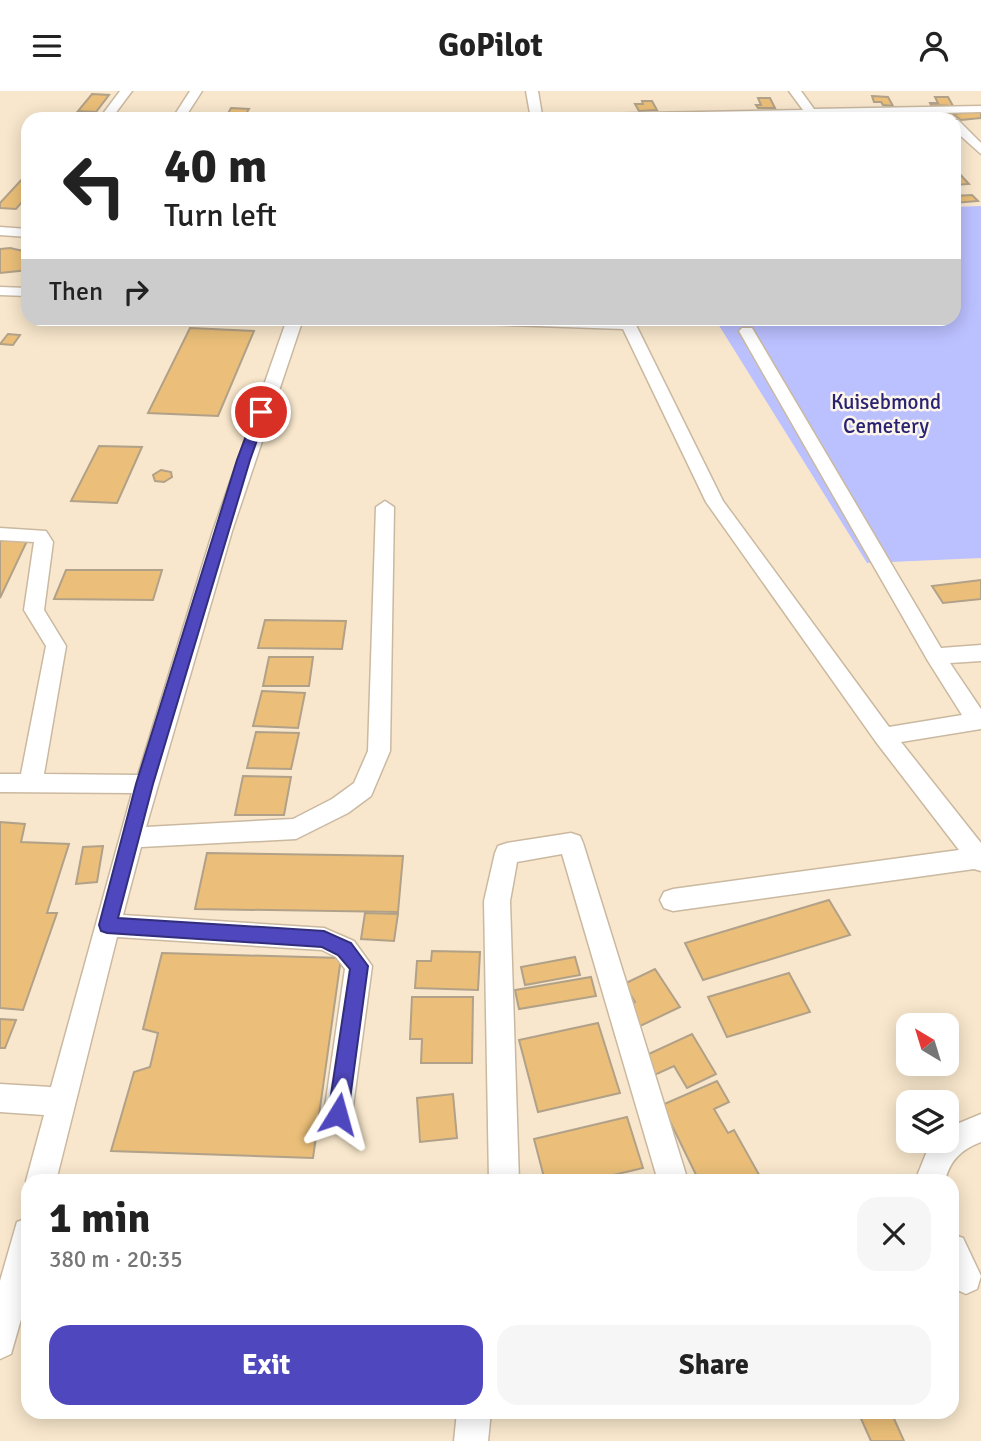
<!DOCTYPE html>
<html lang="en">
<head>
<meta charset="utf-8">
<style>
  body { margin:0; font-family:Signika,sans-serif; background:#f6f6f6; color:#222; height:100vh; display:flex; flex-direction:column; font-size:26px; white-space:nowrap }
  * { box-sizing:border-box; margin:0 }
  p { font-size:23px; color:#767676 }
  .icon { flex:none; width:38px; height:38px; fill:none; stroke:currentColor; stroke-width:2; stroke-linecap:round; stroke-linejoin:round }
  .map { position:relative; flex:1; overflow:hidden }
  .drawer { position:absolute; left:21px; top:1083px; width:938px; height:245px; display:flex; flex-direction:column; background:#fff; border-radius:21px; box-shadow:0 4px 18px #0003 }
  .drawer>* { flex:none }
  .banner { position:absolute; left:21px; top:21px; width:940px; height:214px; border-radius:21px; box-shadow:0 4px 18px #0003; background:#fff; color:#222; overflow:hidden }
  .needle { width:46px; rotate:322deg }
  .fabs { position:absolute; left:896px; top:922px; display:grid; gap:14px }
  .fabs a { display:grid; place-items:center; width:63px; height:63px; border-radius:14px; background:#fff; box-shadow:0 4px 18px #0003; font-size:35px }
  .pin { position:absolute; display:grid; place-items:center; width:60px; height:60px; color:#fff; margin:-30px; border:4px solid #fff; border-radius:50%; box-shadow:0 2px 7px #0007 }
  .me { position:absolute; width:77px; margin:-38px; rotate:8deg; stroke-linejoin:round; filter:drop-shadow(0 0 5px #0008) }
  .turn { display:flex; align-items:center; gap:24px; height:147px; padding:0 28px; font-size:32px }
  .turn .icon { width:91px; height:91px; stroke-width:2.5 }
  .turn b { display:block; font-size:49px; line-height:60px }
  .then { display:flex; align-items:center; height:66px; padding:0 28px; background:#0003; gap:14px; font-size:26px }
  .round { display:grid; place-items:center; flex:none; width:74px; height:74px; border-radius:21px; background:#f6f6f6 }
  .headline { display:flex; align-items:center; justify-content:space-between; height:119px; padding:0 28px }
  h1 { font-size:42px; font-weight:700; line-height:52px }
  .button { display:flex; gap:14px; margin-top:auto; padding:14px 28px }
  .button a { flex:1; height:80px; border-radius:21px; background:#4f47be; color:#fff; font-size:28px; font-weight:700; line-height:80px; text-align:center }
  .button a+a { background:#f6f6f6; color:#222 }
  header { display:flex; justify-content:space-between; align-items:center; height:91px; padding:0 28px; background:#fff; font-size:32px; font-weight:700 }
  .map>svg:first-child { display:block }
  .green { fill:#bbc0ff }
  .building { fill:#ebbf79; stroke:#b1a188; stroke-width:2 }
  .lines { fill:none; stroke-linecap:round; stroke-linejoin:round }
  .minor-casing { stroke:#cab9a0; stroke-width:3 }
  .minor { fill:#fff; fill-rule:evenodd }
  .route { fill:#4f47be; stroke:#332e7c; stroke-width:2 }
  .labels { text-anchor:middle; stroke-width:5; stroke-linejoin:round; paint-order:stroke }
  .far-park-label { font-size:21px; fill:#292272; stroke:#fcf5eb }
</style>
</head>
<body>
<header><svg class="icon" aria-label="menu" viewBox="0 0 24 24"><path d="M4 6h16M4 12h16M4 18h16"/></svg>GoPilot<svg class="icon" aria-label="person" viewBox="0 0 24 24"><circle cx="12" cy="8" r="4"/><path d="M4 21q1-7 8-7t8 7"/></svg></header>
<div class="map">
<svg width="981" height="1350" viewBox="0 0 981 1350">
  <rect width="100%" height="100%" fill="#f8e7cc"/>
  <polygon class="green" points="981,115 981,467 867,472 715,228 954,228 954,116"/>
  <g class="building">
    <polygon points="92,3 109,4 96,21 78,20"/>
    <polygon points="872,5 888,6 893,15 883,14 881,11 874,11"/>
    <polygon points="935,6 948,6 953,15 931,14 930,12 938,12"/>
    <polygon points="758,7 770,7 775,17 758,17 756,14 761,14"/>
    <polygon points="642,10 652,10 657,19 639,20 635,13 643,13"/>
    <polygon points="231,17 249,18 243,28 225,28"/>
    <polygon points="981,20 981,27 961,29 953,23"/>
    <polygon points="954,80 957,80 969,93 955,94"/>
    <polygon points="24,86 28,86 28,104 16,118 0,117 0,112"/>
    <polygon points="972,104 978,110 954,112 954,105"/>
    <polygon points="10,157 28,161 28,179 0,182 0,158"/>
    <polygon points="190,237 254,240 218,325 148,322"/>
    <polygon points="8,243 20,244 13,254 0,253"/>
    <polygon points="99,355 142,356 117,412 71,410"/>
    <polygon points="161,379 171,381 172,386 164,391 155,390 153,384"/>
    <polygon points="0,449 27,450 0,507"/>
    <polygon points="66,479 162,479 153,509 54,508"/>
    <polygon points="981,489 981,508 943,512 932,495"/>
    <polygon points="265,529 346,530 342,558 258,557"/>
    <polygon points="269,566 313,566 309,595 263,595"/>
    <polygon points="262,600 305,602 298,637 253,635"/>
    <polygon points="256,641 299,642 291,678 247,677"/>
    <polygon points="243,685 291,686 284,724 235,724"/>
    <polygon points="0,731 25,733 21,751 69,753 47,822 57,822 23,919 0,917"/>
    <polygon points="103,755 97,791 76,793 83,756"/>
    <polygon points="207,762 403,765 398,821 195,818"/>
    <polygon points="829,809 850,844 703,889 685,852"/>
    <polygon points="365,822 398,823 394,850 361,848"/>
    <polygon points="432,860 480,861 478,899 415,897 417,870 431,870"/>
    <polygon points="162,862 341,867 313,1067 111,1060 134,981 150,976 158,942 143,938"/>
    <polygon points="575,866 580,884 525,894 521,876"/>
    <polygon points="655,878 680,916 636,937 624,917 635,911 624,893"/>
    <polygon points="789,882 810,921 727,946 708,906"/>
    <polygon points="591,886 596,905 519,918 515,899"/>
    <polygon points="412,906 473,906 472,972 421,972 422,948 410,948"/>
    <polygon points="0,928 16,929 5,957 0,957"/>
    <polygon points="598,932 620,1002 538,1021 519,949"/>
    <polygon points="692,943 716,983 687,997 674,975 650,986 640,967"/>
    <polygon points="717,990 729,1011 714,1018 728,1042 734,1039 762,1089 758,1090 699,1090 662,1014"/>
    <polygon points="453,1003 457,1047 420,1051 417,1007"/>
    <polygon points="627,1026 643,1077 588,1090 545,1090 534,1048"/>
    <polygon points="858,1321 891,1321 904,1350 871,1350"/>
  </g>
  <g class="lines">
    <g class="minor-casing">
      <g id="minor">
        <polygon points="120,0 132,0 111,28 99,28"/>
        <polygon points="190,0 202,0 184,28 172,28"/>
        <polygon points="526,0 538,0 542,24 803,19 789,0 801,0 814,18 981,15 981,21 693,28 531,28"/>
        <polygon points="954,29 958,29 981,52 981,63 954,39"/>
        <polygon points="0,136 28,138 28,146 0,144"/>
        <polygon points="0,196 28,197 28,205 0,204"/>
        <polygon points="287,228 303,228 232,440 146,736 293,728 332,708 354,692 368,660 376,416 385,410 394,416 390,660 371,705 348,722 296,748 141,756 123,824 324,837 354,850 372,875 352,1023 348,1033 338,1037 328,1033 324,1023 345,878 336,866 322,859 117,846 56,1090 28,1090 28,1095 26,1090 44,1024 0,1021 0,993 51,996 132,702 0,701 0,683 21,683 46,555 24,519 34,451 0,449 0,437 46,440 53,451 44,519 66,555 44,683 138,684 213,440"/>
        <polygon points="472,228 633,228 723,410 889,636 962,624 928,570 739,240 742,237 752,237 941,557 981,554 981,570 950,572 981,618 981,638 901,651 981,752 981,780 974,778 673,820 664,817 660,809 664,801 673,798 959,759 876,651 706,411 623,238 480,233"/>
        <polygon points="571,742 580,745 583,752 688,1090 658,1090 562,763 517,771 510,810 519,1090 489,1090 484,810 495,762 498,755 507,752"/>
        <path d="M981,1023V1051C961,1059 950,1069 945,1090H915L931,1050H947V1037Z"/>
        <polygon points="28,1127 28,1204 11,1263 0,1268 0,1190 17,1131"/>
        <polygon points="952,1143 963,1147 981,1185 977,1198 966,1203 955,1198 952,1192"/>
        <polygon points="457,1321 491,1321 488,1350 454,1350"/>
      </g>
    </g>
    <use href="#minor" class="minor"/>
  </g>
  <polygon class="route" points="261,317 267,321 250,369 153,693 118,827 324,840 351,852 368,875 348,1023 345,1030 338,1033 331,1030 328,1023 350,878 338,864 322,856 107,842 101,840 99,834 136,693 237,369 255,321"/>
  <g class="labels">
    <g class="far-park-label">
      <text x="886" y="318">Kuisebmond<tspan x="886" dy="24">Cemetery</tspan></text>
    </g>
  </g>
</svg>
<div class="fabs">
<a><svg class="needle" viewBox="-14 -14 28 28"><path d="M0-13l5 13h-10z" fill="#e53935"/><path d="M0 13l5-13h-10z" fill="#767676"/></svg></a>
<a><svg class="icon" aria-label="layers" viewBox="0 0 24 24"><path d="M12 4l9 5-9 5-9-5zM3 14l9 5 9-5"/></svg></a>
</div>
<div class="pin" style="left:261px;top:321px;background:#d93025"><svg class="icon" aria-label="arrive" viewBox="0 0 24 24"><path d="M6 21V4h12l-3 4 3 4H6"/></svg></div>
<svg class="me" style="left:338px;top:1023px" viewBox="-20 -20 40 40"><path d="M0-17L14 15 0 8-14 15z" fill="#4f47be" stroke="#fff" stroke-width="4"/></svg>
<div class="banner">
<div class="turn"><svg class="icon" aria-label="left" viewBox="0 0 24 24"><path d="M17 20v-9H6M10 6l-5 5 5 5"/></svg><div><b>40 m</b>Turn left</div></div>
<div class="then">Then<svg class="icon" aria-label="right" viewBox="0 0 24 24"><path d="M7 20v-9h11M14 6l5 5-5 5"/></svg></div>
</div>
<section class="drawer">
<div class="headline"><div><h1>1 min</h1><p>380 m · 20:35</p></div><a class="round"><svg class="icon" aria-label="close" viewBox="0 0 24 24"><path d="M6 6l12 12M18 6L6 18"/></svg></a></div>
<div class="button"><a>Exit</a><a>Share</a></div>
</section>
</div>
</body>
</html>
